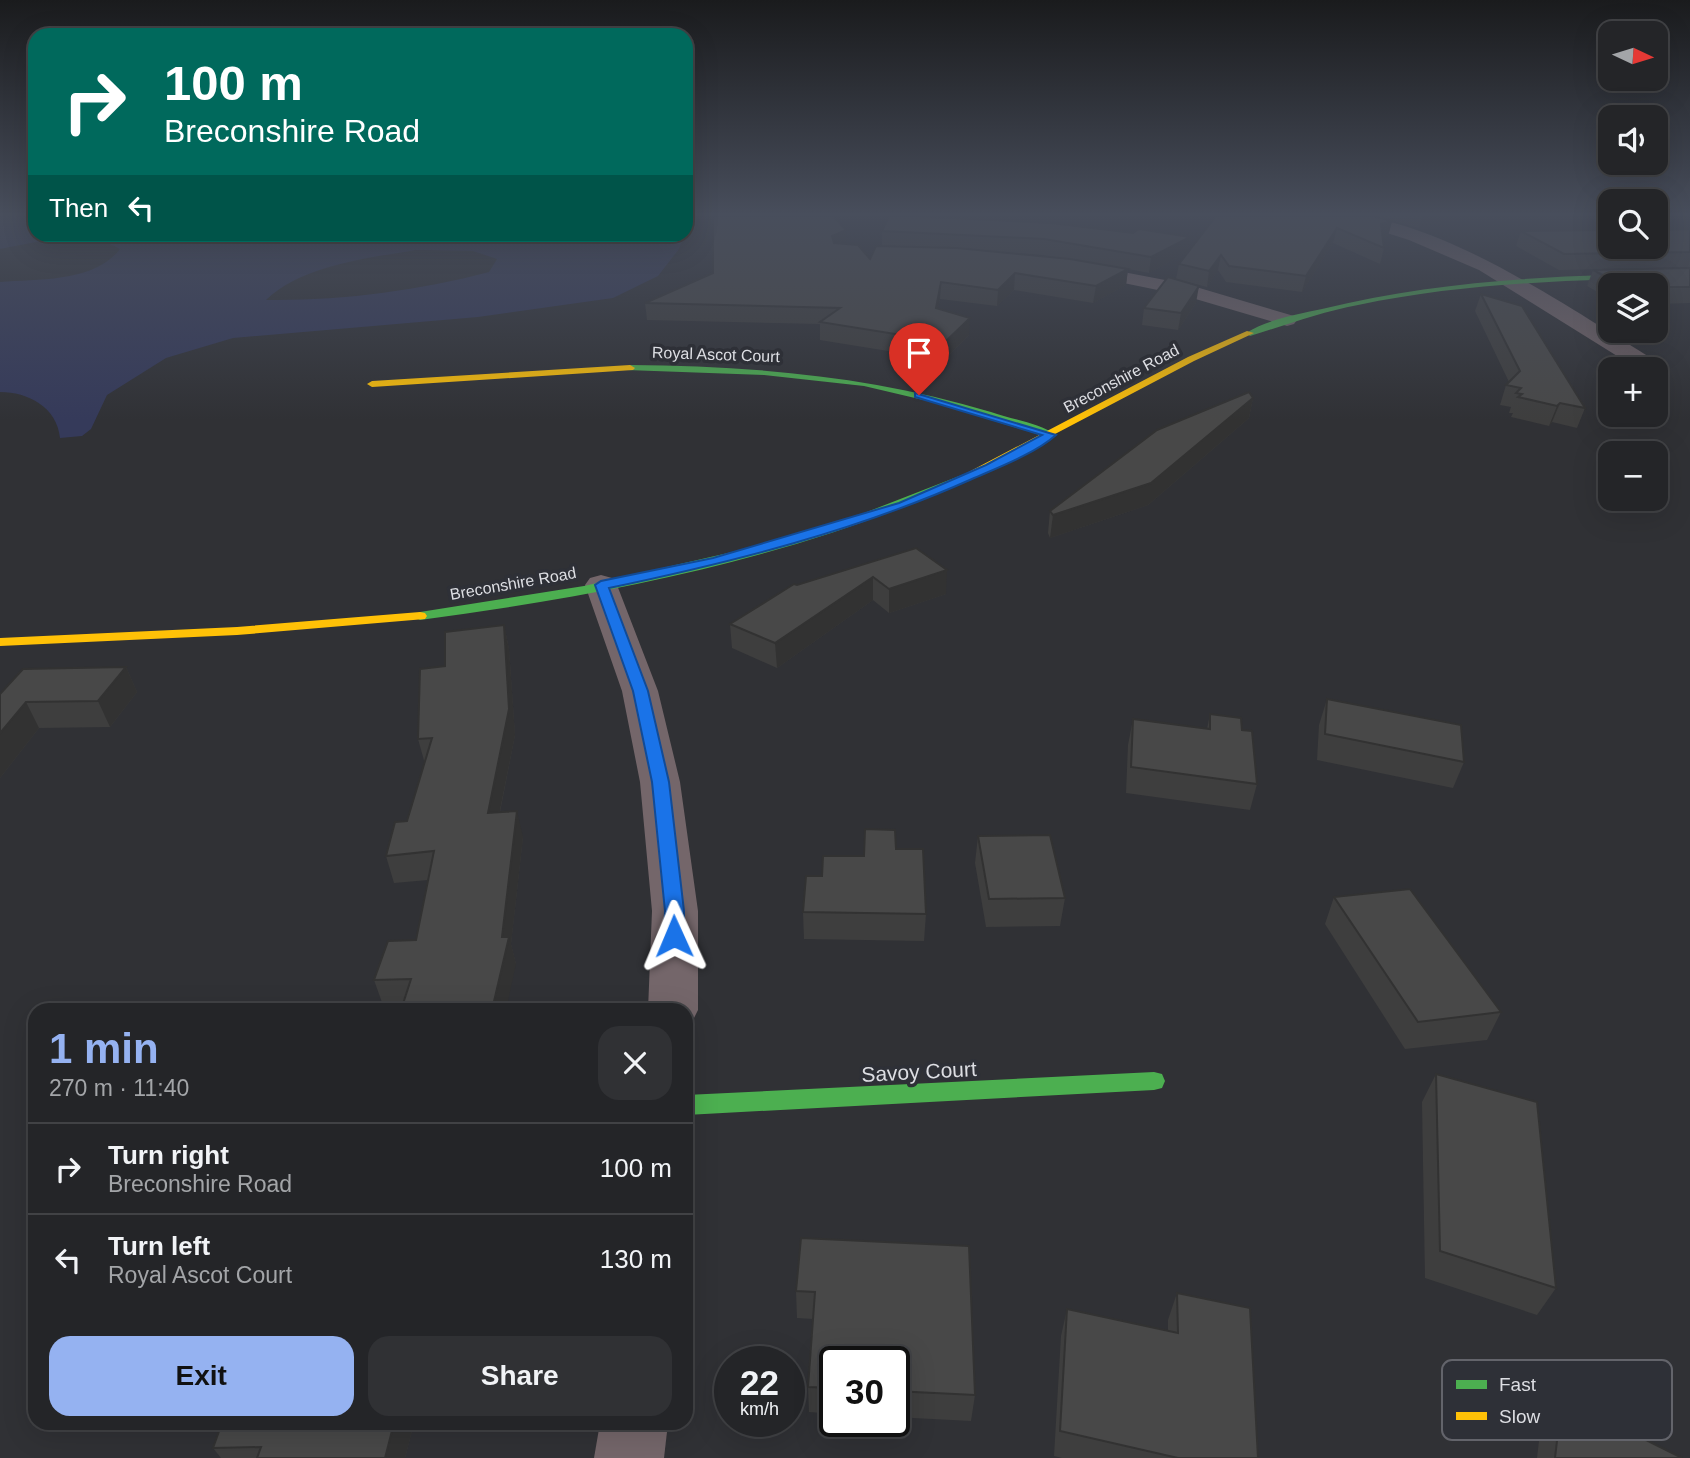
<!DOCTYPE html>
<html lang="en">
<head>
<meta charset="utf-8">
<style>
  body { margin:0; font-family:Helvetica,sans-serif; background:#303134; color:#f1f3f6; height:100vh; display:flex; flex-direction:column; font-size:26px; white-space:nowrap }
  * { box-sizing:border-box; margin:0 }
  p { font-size:23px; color:#a3a5a8 }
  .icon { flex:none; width:38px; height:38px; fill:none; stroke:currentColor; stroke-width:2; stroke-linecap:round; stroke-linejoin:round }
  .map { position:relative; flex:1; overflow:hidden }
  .side { position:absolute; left:28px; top:1003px; width:665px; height:427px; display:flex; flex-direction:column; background:#242528; border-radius:21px; box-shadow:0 7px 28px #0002,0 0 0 2px #414245 }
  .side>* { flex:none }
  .top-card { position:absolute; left:28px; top:28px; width:665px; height:214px; border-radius:21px; box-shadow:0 7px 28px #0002,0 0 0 2px #414245; background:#00695c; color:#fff; overflow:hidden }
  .needle { width:46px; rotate:94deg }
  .buttons { position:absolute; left:1598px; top:21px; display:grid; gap:14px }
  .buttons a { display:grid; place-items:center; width:70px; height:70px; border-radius:14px; background:#242528; box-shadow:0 7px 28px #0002,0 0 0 2px #414245; font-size:35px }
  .speed { position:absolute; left:714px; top:1346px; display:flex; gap:14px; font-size:35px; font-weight:700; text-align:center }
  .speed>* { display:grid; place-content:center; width:91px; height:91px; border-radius:50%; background:#242528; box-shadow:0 7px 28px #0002,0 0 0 2px #414245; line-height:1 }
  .speed small { font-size:18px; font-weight:400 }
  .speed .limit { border:4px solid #111; border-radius:10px; background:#fff; color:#111 }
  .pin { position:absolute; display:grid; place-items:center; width:60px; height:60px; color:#fff; margin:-72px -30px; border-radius:50% 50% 50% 0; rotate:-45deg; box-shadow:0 0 7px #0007 }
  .pin .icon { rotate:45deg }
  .me { position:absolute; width:77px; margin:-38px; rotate:359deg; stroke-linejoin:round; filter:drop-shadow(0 0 5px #0008) }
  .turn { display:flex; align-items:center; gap:24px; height:147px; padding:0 21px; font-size:32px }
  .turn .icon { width:91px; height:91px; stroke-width:2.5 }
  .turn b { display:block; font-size:49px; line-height:60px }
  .then { display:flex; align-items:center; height:66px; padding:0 21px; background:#0003; gap:14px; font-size:26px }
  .round { display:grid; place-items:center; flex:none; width:74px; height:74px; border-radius:21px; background:#303134 }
  .summary { display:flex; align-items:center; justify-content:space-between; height:119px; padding:0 21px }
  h1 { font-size:42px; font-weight:700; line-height:52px; color:#95b2f1 }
  .primary-button { display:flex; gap:14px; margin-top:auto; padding:14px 21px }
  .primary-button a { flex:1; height:80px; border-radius:21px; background:#95b2f1; color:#111; font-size:28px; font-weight:700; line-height:80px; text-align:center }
  .primary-button a+a { background:#303134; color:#f1f3f6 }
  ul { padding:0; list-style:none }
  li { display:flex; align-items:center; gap:21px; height:91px; padding:0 21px; border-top:2px solid #414245 }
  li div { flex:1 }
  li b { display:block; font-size:26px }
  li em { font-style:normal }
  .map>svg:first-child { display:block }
  .green { fill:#353a5a; fill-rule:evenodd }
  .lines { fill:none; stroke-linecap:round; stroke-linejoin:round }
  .street { fill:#74666a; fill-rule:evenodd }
  .fast { fill:#4caf50; fill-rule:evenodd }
  .slow { fill:#ffc107; fill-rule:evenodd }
  .wall { fill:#3e3e3e; fill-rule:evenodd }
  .shaded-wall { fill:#323232 }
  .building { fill:#484848; stroke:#323232; stroke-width:2 }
  .route { fill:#1a73e8; stroke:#114b97; stroke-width:2 }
  .labels { text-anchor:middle; stroke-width:7; stroke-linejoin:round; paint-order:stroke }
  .far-street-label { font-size:16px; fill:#dddee3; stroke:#2e3037 }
  .near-street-label { font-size:21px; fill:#dddee3; stroke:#2e3037 }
  .key { fill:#2e3037; stroke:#63646b; stroke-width:2 }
  .key-label { font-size:19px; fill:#dddee3 }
</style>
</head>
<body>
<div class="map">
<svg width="1690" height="1458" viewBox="0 0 1690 1458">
  <rect width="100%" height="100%" fill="#303135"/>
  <path class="green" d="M0,216H35V234L684,235L679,249L658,276L613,298L478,317L233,338L166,358L107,395L91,429L82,436L60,438C57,407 28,392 0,392V282C39,279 95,282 120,249C85,229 38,242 0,249ZM416,250L473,251L497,259L489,272C417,291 340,301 266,300C302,265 369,258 416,250Z"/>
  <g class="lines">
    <g class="street">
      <path d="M1341,216C1434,212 1581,316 1661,364L1664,369L1656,375V369H1638L1479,270L1409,240L1343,219Z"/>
      <polygon points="1076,263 1186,284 1294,316 1297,320 1294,324 1287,326 1182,295 1070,272 1067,268"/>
      <polygon points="601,575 612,578 617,585 658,691 680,782 698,911 698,1010 691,1024 686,1026 686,1010 648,1010 652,911 640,782 622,691 585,585 590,578"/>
      <polygon points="600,1423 668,1423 664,1458 594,1458"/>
    </g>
    <g class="fast">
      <path d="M1690,273V277C1579,280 1467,282 1358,305C1321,312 1286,325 1250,336L1246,333C1266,320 1298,314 1322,309C1443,279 1566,275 1690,273Z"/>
      <path d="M630,365C753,366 872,376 991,412C1010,419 1040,423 1056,435L1047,437L932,402L864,386L764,375L627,370L625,368Z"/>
      <path d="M967,473L973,476L971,478C799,558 607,595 420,620L413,616L420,612L584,586L741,550L854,517Z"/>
      <polygon points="1154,1072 1162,1074 1165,1081 1162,1088 1154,1090 686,1115 686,1095"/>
    </g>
    <g class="slow">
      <polygon points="1247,331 1254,333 1194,361 971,478 961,476 1188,357"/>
      <polygon points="630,365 635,368 633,370 372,387 367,384 372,381"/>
      <polygon points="420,612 425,613 427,616 425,619 237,635 0,646 0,638 237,627"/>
    </g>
  </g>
  <g class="wall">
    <polygon points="1216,216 1465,216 1419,228 1375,216 1392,221 1388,236 1383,238 1384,248 1380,264 1333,243 1302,292 1226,282 1218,270 1207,287 1179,280 1196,303 1178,330 1142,325 1144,308 1176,279 1179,264"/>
    <polygon points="1690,229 1690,267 1559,270 1516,246 1521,231"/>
    <path d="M882,231L1133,233L1190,237L1188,252L1149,273L1128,269L1126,285L1093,303L1014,290L997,306L940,299L938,309L969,335L944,360L820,340V324L647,320L645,303L713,273L846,244L870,259L882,246ZM1003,252L1042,255L1061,258Z"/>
    <polygon points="1690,268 1690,303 1656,304 1656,285 1610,285 1610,299 1587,286 1593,270"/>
    <polygon points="1481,294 1585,408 1577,428 1552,422 1549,426 1511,417 1513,413 1509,413 1511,407 1500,405 1506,385 1509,382 1475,311"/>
    <polygon points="1253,398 1249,418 1148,505 1050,538 1048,533 1050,511"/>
    <polygon points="916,548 946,594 889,613 873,600 777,668 732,648 730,624 797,585"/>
    <polygon points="504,625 509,649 515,735 500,812 523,837 511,944 516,964 402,1007 384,1008 374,980 416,940 428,880 394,883 386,856 407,821 425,764 418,739"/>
    <polygon points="126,667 137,692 110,727 39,728 0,778 0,694"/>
    <polygon points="1327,699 1464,762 1453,788 1317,760 1319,725"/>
    <polygon points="1210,714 1242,730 1257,784 1250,810 1126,793 1128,745 1133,719 1207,729"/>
    <polygon points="978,836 1065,898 1060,926 986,927 975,863"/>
    <polygon points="896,849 926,914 924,941 804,939 803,912 822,876 864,856"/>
    <polygon points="1334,897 1501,1012 1487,1040 1405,1049 1325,924"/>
    <polygon points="1436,1074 1556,1288 1537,1315 1425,1278 1422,1102"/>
    <polygon points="801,1238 975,1395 971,1421 894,1417 894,1362 835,1362 835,1414 809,1412 808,1387 813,1319 797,1318 796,1291"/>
    <polygon points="1177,1293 1258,1458 1062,1458 1054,1456 1061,1336 1067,1309 1168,1331 1168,1320"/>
    <polygon points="1562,1398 1682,1458 1537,1458 1541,1424"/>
    <polygon points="222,1423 414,1423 405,1458 221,1458 213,1448"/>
  </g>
  <g class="shaded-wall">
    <polygon points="1422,216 1465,216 1419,228"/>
    <polygon points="1392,221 1388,236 1377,239 1381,224"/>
    <polygon points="1337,228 1333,243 1302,292 1306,276"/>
    <polygon points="846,230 846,245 832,251 832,236"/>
    <polygon points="1190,237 1188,252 1149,273 1151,257"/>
    <polygon points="1221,255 1218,270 1207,287 1209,271"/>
    <polygon points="1128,269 1126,285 1093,303 1096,286"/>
    <polygon points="1015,273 1014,290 997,306 998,290"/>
    <polygon points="941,282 940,299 935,325 936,308"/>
    <polygon points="1199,286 1196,303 1178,330 1181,313"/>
    <polygon points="970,318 969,335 944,360 945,342"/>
    <polygon points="1253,398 1249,418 1148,505 1050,538 1053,515"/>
    <polygon points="1560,403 1552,422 1549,426 1557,406"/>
    <polygon points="947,570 946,594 889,613 889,589"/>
    <polygon points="873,577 873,600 777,668 775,643"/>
    <polygon points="504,625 509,649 515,735 494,840 488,813"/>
    <polygon points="126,667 137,692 110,727 98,701"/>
    <polygon points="26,702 39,728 0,778 0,733"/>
    <polygon points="517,811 523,837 511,944 516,964 506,1010 492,1010"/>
    <polygon points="394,1423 414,1423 405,1458 385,1458"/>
  </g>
  <g class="building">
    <polygon points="713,216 833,216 846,230 832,236 834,243 858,245 870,259 876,246 957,248 1070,259 1128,269 1096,286 1015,273 998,290 941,282 936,308 970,318 945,342 820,322 840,308 645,303 713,273"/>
    <polygon points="889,216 911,216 1051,223 1133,233 1139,229 1190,237 1151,257 1044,239 882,231"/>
    <polygon points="1216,216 1373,216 1392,221 1381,224 1384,248 1337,228 1306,276 1229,266 1221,255 1209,271 1179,264"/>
    <polygon points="1690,229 1690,252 1564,254 1521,231 1610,230 1610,247 1656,247 1656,230"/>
    <polygon points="1690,268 1690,287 1656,287 1656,285 1622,285 1593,270"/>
    <polygon points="1168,277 1199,286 1181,313 1144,308"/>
    <polygon points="1481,294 1522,306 1585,408 1560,403 1557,406 1518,397 1522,394 1516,393 1521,388 1506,385 1520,371"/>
    <polygon points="1249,392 1253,398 1151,483 1053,515 1050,511 1157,430"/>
    <polygon points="916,548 947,570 889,589 873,577 775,643 730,624 794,584 797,585"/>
    <polygon points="504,625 509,709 488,813 517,811 502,937 509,937 492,1010 401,1010 411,979 374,980 388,941 416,940 434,851 386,856 395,822 407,821 432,738 418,739 420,669 445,666 445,632"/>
    <polygon points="126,667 98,701 26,702 0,733 0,694 23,669"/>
    <polygon points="1327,699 1461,725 1464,762 1325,734"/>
    <polygon points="1210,714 1241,718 1242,730 1252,731 1257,784 1131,767 1133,719 1210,729"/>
    <polygon points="865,829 895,830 896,849 923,849 926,914 803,912 806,876 822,876 823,856 864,856"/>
    <polygon points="1050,835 1065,898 989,899 978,836"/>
    <polygon points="1410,889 1501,1012 1418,1022 1334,897"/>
    <polygon points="1436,1074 1537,1102 1556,1288 1440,1251"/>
    <polygon points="801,1238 969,1246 975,1395 894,1391 894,1362 835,1362 835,1388 808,1387 815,1292 796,1291"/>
    <polygon points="1177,1293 1250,1308 1258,1458 1178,1458 1060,1431 1067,1309 1178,1333"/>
    <polygon points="1562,1398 1682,1458 1555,1458"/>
    <polygon points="222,1423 394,1423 385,1458 257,1458 261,1447 213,1448"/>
  </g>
  <linearGradient id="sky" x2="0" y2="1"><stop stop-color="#1a1b1d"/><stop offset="0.51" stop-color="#484e5c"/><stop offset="1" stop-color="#484e5c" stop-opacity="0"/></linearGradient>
  <rect width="1690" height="420" fill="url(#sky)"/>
  <path class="route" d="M915,393L1056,435C1036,453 997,468 972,479C856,531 733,562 609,588L648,691L669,782L684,911V936L681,941L674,943L667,941L664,936L665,911L652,782L633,691L595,585L601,581L713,558L899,503L986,465L1042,435L915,397Z"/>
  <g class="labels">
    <g class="far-street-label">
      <text transform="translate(716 354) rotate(2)" y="6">Royal Ascot Court</text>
      <text transform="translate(1121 378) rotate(-28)" y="6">Breconshire Road</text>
      <text transform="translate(513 583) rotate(-10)" y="6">Breconshire Road</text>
    </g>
    <g class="near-street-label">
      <text transform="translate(919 1072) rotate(-3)" y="7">Savoy Court</text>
    </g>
  </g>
  <rect x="1442" y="1360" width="230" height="80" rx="10" class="key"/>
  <rect x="1456" y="1380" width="31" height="9" fill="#4caf50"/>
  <rect x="1456" y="1412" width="31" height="8" fill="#ffc107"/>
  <g class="key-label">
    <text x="1499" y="1391">Fast</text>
    <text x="1499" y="1423">Slow</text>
  </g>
</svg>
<div class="buttons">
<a><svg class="needle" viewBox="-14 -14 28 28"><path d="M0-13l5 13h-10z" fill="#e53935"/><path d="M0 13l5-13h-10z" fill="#a3a5a8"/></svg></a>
<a><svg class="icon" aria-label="sound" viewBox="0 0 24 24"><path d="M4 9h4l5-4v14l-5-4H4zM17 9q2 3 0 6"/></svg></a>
<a><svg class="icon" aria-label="search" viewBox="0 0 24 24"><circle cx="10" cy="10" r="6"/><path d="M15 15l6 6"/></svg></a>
<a><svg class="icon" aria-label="layers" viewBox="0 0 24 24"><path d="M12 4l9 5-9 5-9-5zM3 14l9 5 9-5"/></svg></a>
<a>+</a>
<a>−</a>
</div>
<div class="speed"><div>22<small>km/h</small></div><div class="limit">30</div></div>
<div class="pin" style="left:919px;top:395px;background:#d93025"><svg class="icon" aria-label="arrive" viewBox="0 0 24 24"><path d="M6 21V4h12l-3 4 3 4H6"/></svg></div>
<svg class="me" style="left:674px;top:936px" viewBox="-20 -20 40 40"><path d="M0-17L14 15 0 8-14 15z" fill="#1a73e8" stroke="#fff" stroke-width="4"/></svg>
<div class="top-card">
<div class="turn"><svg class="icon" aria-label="right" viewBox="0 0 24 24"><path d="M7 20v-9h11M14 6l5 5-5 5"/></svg><div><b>100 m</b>Breconshire Road</div></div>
<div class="then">Then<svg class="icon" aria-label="left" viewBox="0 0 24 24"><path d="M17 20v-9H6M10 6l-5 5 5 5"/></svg></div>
</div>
<section class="side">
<div class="summary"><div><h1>1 min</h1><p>270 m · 11:40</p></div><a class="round"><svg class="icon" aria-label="close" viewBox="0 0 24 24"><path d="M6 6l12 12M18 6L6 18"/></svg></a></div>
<ul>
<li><svg class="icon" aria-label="right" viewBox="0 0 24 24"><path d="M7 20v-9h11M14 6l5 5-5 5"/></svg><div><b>Turn right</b><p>Breconshire Road</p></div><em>100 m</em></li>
<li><svg class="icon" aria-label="left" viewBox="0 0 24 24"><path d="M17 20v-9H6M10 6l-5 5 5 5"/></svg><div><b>Turn left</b><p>Royal Ascot Court</p></div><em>130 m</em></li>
</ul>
<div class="primary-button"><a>Exit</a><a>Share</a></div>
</section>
</div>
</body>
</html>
